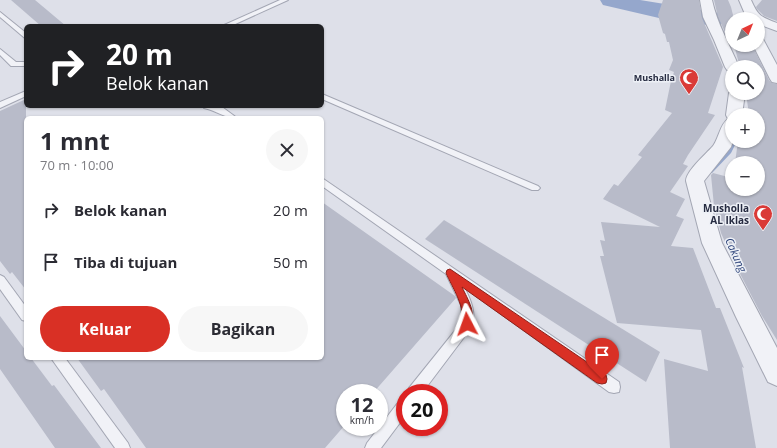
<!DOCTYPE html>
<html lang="id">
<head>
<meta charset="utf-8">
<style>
  body { margin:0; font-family:"Open Sans",sans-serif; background:#f7f7f7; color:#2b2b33; height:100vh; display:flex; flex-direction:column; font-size:15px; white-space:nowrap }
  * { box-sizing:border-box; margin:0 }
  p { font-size:13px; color:#7c7c81 }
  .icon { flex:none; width:22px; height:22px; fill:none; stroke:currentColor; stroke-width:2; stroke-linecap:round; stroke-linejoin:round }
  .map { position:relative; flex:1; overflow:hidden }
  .details { position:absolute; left:24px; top:116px; width:300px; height:244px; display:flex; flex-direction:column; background:#fff; border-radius:6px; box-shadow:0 1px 3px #0004 }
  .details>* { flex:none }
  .banner { position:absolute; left:24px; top:24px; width:300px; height:84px; border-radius:6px; box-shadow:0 1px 3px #0004; background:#202124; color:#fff; overflow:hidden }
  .needle { width:26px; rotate:43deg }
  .tools { position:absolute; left:725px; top:12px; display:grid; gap:8px }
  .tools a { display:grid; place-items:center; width:40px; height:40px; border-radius:50%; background:#fff; box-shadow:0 1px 3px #0004; font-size:20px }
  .speed { position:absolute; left:336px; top:384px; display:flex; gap:8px; font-size:20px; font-weight:700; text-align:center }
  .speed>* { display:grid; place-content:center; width:52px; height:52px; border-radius:50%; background:#fff; box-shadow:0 1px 3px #0004; line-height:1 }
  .speed small { font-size:10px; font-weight:400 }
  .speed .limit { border:6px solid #d22; background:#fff; color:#111 }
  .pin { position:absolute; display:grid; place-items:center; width:34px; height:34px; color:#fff; margin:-41px -17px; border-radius:50% 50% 50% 0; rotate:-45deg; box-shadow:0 0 4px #0007 }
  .pin .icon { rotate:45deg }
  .me { position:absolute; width:44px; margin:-22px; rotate:356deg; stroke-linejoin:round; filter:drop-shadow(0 0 3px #0008) }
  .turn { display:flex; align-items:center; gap:14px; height:84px; padding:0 16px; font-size:18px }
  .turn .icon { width:52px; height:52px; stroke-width:2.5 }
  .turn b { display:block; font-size:28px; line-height:34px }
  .round { display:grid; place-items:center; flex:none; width:42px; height:42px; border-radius:21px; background:#f7f7f7 }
  .headline { display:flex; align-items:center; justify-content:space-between; height:68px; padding:0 16px }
  h1 { font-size:24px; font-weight:700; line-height:30px }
  .cta { display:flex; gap:8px; margin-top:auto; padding:8px 16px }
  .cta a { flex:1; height:46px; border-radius:24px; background:#d93025; color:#fff; font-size:16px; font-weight:700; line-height:46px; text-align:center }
  .cta a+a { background:#f7f7f7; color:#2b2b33 }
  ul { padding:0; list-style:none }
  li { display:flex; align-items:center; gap:12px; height:52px; padding:0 16px }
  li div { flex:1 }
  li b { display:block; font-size:15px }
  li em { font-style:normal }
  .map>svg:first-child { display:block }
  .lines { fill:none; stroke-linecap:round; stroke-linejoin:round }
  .stream { fill:#95a7cc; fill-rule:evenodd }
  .river { fill:#95a7cc; fill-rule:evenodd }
  .building { fill:#b8bbc9 }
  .lane-casing { stroke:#a3a6b3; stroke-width:2 }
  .street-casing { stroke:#a3a6b3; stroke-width:2 }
  .lane { fill:#f1f2f7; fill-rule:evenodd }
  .street { fill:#f1f2f7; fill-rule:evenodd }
  .route { fill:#d93025; stroke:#8d1f18 }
  .labels { text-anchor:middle; stroke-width:3; stroke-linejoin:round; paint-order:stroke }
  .far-poi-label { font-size:9px; font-weight:bold; fill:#262b41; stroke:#edf0f6; text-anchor:end }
  .poi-label { font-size:10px; font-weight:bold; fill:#262b41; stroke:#edf0f6; text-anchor:end }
  .water-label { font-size:11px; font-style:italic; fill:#2c4279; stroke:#edf0f6 }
</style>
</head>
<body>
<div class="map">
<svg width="777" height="448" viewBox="0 0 777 448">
  <rect width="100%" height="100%" fill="#dee0e9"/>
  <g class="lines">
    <polygon class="stream" points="732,140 732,141 737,141 731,153 712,173 708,173 707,172 708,171 727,151"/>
    <polygon class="river" points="600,0 640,0 714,12 722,14 726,19 722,24 714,26 659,18 603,5"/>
  </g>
  <g class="building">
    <polygon points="11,0 35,0 66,26 41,26"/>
    <polygon points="663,0 699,0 702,18 723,67 708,113 715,115 688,155 683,164 688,166 670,192 685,199 676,216 684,219 671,246 693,248 716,308 720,308 744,368 742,367 756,448 670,448 664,359 708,371 701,330 617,323 600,256 604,256 600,240 605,241 601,222 660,227 603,199 614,184 618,186 642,157 638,155 672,113 665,110 671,81 674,72 669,70 673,60 669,42 667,42 665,34 663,33 658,15"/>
    <polygon points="714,0 728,0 731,7 734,19 732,19 731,45 718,17"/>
    <polygon points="762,0 777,0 777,21 764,16 757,9 756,7"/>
    <polygon points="734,45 752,45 769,80 772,83 777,84 777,340 762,316 735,264 721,233 714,206 711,175 713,173 732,178 732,189 758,189 758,163 735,163 738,141 758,141 758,115 749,115 746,93 758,93 758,67 740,67"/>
    <polygon points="26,99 26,290 12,272 10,274 0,261 0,111"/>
    <polygon points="322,202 455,296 456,298 373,393 345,393 345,425 325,448 146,448 104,389 101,391 77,358 322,358"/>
    <polygon points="444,220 660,352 646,382 425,239"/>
    <polygon points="0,316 26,351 26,358 31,358 52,386 54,385 101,448 55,448 0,369"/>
  </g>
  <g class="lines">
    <g class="lane-casing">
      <g id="lane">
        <polygon points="280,0 288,0 231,26 222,26"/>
        <polygon points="0,12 26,33 26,39 0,17"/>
        <polygon points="0,49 16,62 26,62 26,66 11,66 0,55"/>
        <polygon points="26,91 26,96 0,108 0,102"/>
        <polygon points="322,94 538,186 540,188 538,190 532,190 322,99"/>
        <path d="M203,106L222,107L237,118C225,118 217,111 204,108Z"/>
        <path d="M322,178L619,382L620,387L619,392L614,393L609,392L464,287C471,300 477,314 471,328L422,393H408L409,388L462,322L461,305L446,274L322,186Z"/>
        <polygon points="0,275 4,277 26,307 26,321 22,320 0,289"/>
        <polygon points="51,358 65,358 128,443 130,448 115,448"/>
        <polygon points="405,398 405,416 381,448 365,448 367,443 400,400"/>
      </g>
    </g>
    <g class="street-casing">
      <g id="street">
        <path d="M700,0H712C717,24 730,45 739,67H732V71L727,70L725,67L714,40L703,17Z"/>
        <path d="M739,0H751C758,16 761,17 777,23V31L758,24V19H749L745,14Z"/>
        <polygon points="758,38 763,39 777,65 777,83 772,82 770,79 753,45 758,45"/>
        <path d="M732,90V93H745L742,115H732L733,141L731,147L704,181L722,243L777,348V386L768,382L736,317L702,243L686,181C686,171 706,154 713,146C719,138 720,124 728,119L726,115L729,93Z"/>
      </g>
    </g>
    <use href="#lane" class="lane"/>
    <use href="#street" class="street"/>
  </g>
  <path class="route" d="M450,269L606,375L607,379L606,383L602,384L597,383L462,287C468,300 477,313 470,328L467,329L463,328L461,324C467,309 452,287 446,273L447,270Z"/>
  <defs>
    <g id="mosque-pin" transform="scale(1)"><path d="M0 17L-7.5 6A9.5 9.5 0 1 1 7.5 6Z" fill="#da3a37" stroke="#edf0f6"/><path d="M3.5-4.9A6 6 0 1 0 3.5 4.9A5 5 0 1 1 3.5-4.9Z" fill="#fff"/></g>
  </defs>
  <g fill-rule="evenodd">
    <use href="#mosque-pin" x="689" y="78"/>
    <use href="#mosque-pin" x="763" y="214"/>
  </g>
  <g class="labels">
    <g class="far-poi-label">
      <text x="675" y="81">Mushalla</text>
    </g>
    <g class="poi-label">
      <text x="749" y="212">Musholla<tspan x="749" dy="12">AL Iklas</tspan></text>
    </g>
    <g class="water-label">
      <text transform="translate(736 255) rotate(66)" y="4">Cakung</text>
    </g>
  </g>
</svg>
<div class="tools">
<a><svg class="needle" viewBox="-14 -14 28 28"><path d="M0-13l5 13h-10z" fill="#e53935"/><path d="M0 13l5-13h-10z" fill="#7c7c81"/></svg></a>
<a><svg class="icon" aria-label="search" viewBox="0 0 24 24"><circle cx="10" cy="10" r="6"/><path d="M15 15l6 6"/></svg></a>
<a>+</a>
<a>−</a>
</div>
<div class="speed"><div>12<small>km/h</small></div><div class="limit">20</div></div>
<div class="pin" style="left:602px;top:379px;background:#d93025"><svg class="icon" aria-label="arrive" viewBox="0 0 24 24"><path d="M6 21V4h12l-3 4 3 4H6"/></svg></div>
<svg class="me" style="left:467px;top:324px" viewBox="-20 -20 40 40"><path d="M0-17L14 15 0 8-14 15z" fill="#d93025" stroke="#fff" stroke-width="4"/></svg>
<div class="banner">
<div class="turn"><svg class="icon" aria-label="right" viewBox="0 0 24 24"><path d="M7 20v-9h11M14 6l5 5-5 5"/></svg><div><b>20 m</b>Belok kanan</div></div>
</div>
<section class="details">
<div class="headline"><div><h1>1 mnt</h1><p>70 m · 10:00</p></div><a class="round"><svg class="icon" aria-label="close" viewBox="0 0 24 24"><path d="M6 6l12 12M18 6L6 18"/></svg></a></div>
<ul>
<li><svg class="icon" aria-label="right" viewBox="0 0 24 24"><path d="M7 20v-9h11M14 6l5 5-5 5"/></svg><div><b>Belok kanan</b></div><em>20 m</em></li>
<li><svg class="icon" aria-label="arrive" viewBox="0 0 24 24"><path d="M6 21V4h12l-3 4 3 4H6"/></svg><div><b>Tiba di tujuan</b></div><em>50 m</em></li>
</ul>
<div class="cta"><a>Keluar</a><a>Bagikan</a></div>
</section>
</div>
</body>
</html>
